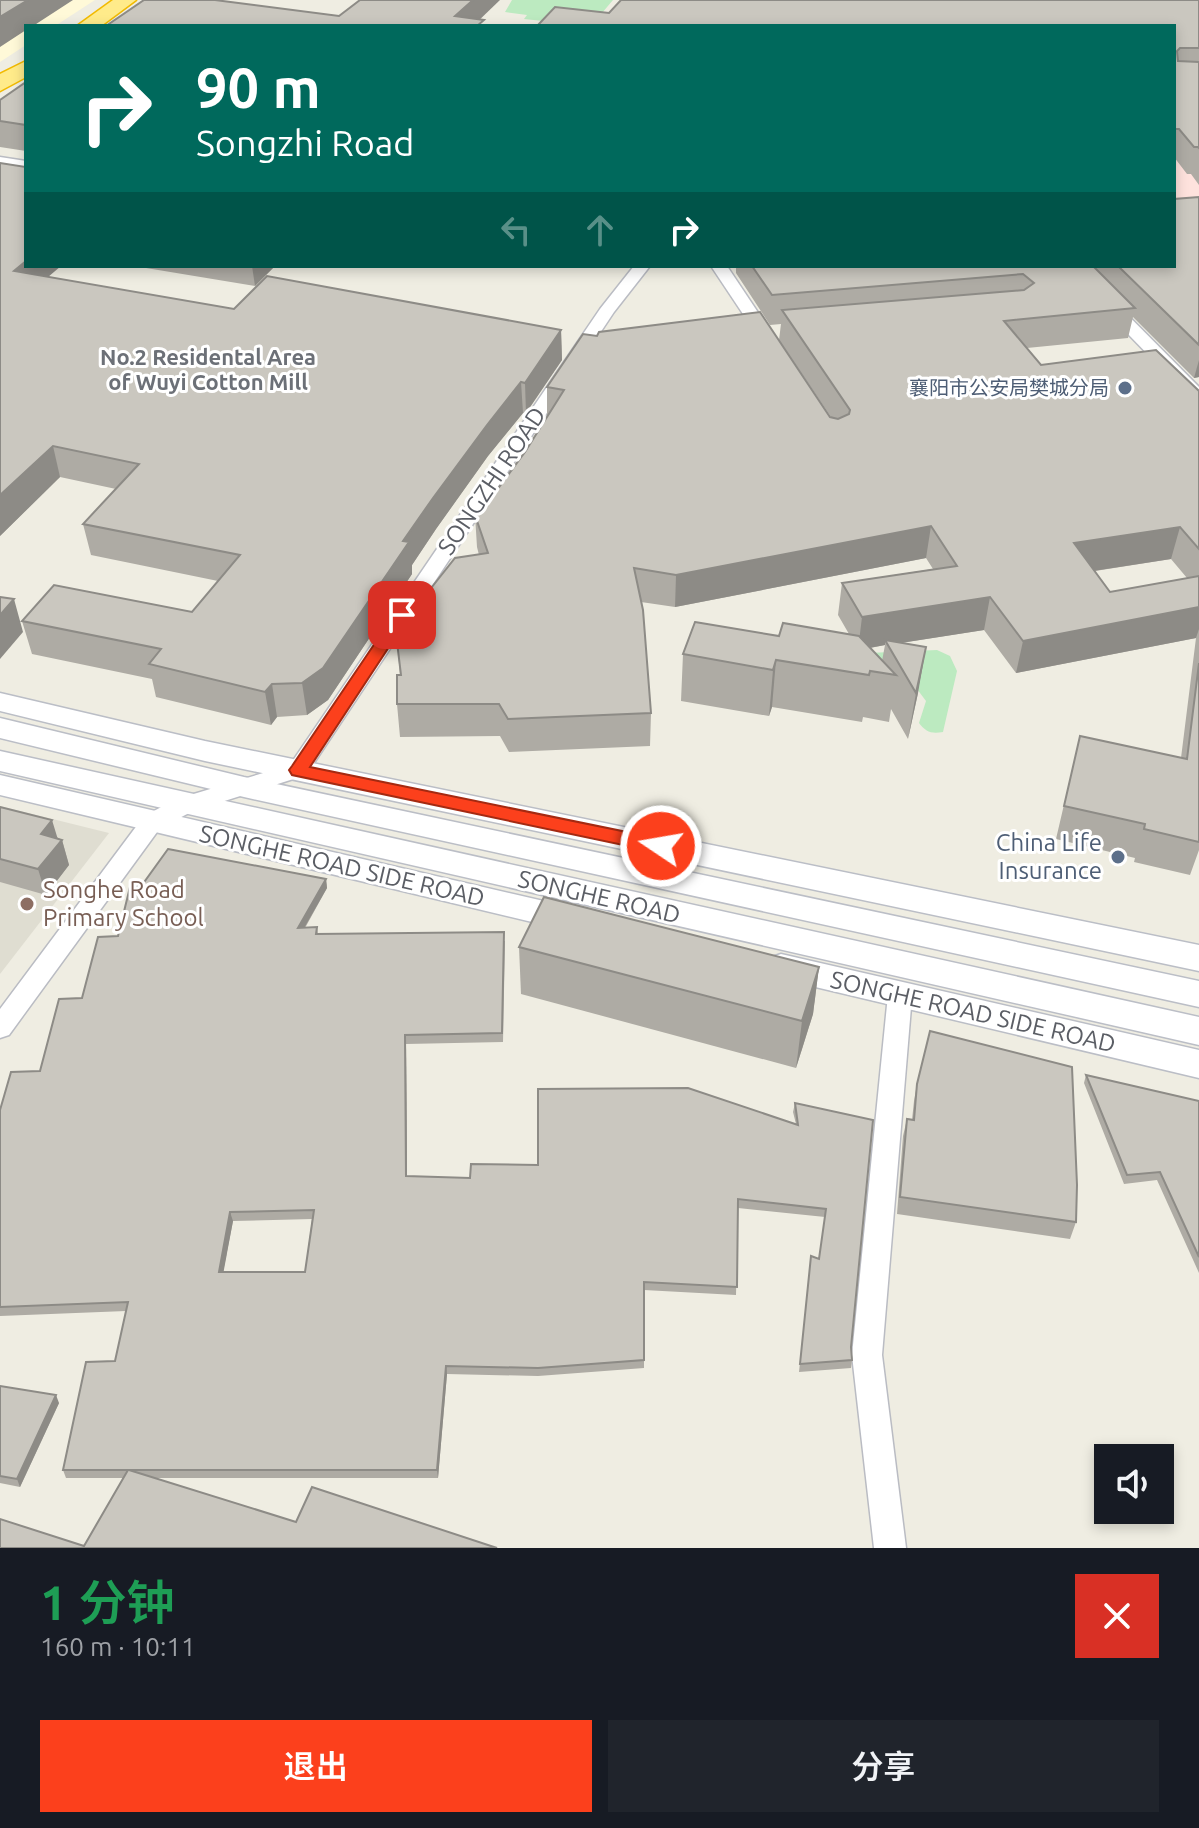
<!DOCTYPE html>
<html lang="zh">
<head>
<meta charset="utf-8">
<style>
  body { margin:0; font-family:Ubuntu,"Noto Sans SC",sans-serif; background:#20242c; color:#f1f3f6; height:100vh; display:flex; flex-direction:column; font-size:30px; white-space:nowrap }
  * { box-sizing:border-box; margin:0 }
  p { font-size:26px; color:#9ea1a6 }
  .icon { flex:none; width:44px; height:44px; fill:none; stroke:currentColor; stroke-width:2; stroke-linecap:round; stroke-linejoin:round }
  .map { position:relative; height:1548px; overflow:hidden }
  .sheet { display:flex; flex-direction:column; background:#171b24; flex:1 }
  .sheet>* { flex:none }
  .banner { position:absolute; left:24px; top:24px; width:1152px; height:244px; border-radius:0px; box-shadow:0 4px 12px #0003; background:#00695c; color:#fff; overflow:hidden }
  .tools { position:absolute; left:1094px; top:1444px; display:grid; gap:16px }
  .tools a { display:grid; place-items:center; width:80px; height:80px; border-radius:0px; background:#171b24; box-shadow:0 4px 12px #0003; font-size:40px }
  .pin { position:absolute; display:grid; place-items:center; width:68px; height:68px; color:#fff; margin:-34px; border-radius:16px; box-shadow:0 4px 12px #0006 }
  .me { position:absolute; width:88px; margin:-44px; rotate:282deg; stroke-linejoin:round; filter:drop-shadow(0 0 6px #0008) }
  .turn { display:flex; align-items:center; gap:28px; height:168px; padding:0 40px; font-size:36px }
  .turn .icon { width:104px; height:104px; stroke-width:2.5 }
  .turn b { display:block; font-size:56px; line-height:68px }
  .lanes { display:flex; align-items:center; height:76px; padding:0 40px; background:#0003; justify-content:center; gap:40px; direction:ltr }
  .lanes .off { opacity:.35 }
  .round { display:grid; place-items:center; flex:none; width:84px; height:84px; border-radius:0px; background:#20242c }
  .head { display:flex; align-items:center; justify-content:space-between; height:136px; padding:0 40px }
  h1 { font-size:48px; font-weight:600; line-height:60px; color:#1e9e55 }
  .button { display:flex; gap:16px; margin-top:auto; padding:16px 40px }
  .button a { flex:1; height:92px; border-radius:0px; background:#fc401c; color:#fff; font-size:32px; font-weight:600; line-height:92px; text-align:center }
  .button a+a { background:#20242c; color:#f1f3f6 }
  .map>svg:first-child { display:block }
  .commercial { fill:#fff9d8 }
  .education { fill:#dfddd1 }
  .medical { fill:#fee2dd }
  .green { fill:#bceac0 }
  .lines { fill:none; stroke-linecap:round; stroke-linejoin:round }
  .street-casing { stroke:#babcc3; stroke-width:3 }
  .secondary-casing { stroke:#bbbec6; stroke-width:3 }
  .highway-casing { stroke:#f2ba00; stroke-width:3 }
  .street { fill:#fff; fill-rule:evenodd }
  .secondary { fill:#fff; fill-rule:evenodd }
  .highway { fill:#ffeb8a; fill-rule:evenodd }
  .wall { fill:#aeaba4; fill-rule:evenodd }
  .shaded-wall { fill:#8d8b86 }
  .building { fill:#cac7bf; stroke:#8d8b86; stroke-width:2; fill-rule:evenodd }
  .route { fill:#fc401c; stroke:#a42a12; stroke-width:2 }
  .service-dot { fill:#5c6f8a; stroke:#fff; stroke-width:3 }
  .education-dot { fill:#8d6e63; stroke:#fff; stroke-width:3 }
  .labels { text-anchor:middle; stroke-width:6; stroke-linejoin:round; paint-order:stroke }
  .far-service-label { font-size:20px; fill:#4e5e75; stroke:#fff; text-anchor:end }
  .far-neighbourhood-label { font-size:22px; font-weight:bold; fill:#6c7077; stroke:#fff }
  .street-label { font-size:24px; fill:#5b5e65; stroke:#fff }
  .service-label { font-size:24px; fill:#4e5e75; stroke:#fff; text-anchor:end }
  .education-label { font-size:24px; fill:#785e54; stroke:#fff; text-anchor:start }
</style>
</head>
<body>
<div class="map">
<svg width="1199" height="1548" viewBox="0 0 1199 1548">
  <rect width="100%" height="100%" fill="#efede2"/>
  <polygon class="commercial" points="0,0 95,0 55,26 26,26 26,45 0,62"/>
  <polygon class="education" points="0,806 109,833 0,974"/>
  <polygon class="medical" points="1174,135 1199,144 1199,212 1174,215"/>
  <g class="green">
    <polygon points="512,0 613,0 591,26 524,19 527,15 505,12"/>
    <path d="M937,650L950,656L957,671L943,732C931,734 926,732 919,723L926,701L914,685L868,653Z"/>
  </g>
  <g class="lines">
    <g class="street-casing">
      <g id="street">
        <polygon points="0,157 26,161 26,169 0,165"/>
        <polygon points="634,266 650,266 614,312 306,775 193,811 160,828 9,1035 0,1038 0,1009 144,816 177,799 290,765 600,309"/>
        <polygon points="711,266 727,266 775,338 773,341 761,341"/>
        <polygon points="1062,266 1079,266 1199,387 1199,402 1193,401"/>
        <polygon points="900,985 909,988 912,995 882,1355 906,1548 874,1548 852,1355 888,995 891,988"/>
      </g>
    </g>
    <g class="secondary-casing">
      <g id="secondary">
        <polygon points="0,693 205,741 1199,945 1199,971 205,761 0,711"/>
        <polygon points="0,718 244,777 1199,981 1199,1007 244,797 0,738"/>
        <polygon points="0,751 1199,1017 1199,1045 0,771"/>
        <polygon points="0,775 574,908 586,911 590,920 586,929 574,932 0,795"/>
        <polygon points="781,954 1199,1050 1199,1078 769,976 764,967 769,958"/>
      </g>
    </g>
    <g class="highway-casing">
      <g id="highway">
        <polygon points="113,0 136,0 101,26 77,26"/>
        <polygon points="26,61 26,77 0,91 0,74"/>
      </g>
    </g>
    <use href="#street" class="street"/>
    <use href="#secondary" class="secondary"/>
    <use href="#highway" class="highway"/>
  </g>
  <g class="wall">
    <polygon points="1199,0 1199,185 1191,174 1187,174 1174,157 1174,26 609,13"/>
    <polygon points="26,82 26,151 0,147 0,100"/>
    <path d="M1199,197V377L1194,378L1133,317L1128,338L1027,348L1041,365L1199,391V850L1190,875L1134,862L1135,858L1056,839L1080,736L1181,758L1196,638L1016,673L984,630L900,643L918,693L908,739L891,709L889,722L863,717L862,722L772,707L769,716L681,701L683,654L779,636L849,634L838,615L842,583L933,569L926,558L675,607L641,602L651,713L650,746L509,752L500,736L400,737L397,704L400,675L397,642L479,555L477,547L475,515L488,502L525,452L547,417V387L831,417L779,340L781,324L770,325L736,273V266H1174ZM1171,559L1187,578L1110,592L1095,571ZM885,645L882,661L870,648Z"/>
    <polygon points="134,266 275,266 255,286"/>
    <polygon points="48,277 234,309 561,330 562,360 526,413 523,413 488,456 436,529 412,565 412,574 328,700 307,715 277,717 271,725 156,697 152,679 32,654 22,621 192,612 218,581 91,555 83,524 116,489 60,477 0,536"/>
    <polygon points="0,807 62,840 69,865 46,895 0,882"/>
    <path d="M326,879L327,888L305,928L317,927L318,934L505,941L503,1042L406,1044L407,1176L470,1178L538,1165L796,1124L793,1112L795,1103L873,1120L851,1347L852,1360L851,1368L799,1372L811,1256L819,1259L825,1217L738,1208L736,1295L644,1290V1368L538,1376L447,1374L438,1478H155L296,1522L497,1548L84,1546L123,1478H66L63,1470L115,1361L126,1311L0,1316V1110L40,1071L118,936ZM312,1219L305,1272H223L233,1221Z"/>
    <polygon points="519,947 819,967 813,1014 796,1068 521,994"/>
    <polygon points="1086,1075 1199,1101 1199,1273 1157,1180 1124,1184 1084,1083"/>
    <polygon points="917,1084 1076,1222 1070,1239 897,1214 903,1136 907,1119 912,1120 914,1101"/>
    <polygon points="0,1386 59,1403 20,1487 0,1483"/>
  </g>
  <g class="shaded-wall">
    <polygon points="28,0 73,0 33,26 26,26 26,30 0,47 0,17"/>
    <polygon points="473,0 500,0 473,26 455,16"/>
    <polygon points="26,261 26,266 61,266 21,300 14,271"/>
    <polygon points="252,266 275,266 255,286"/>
    <polygon points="561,330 562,360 526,413 525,383"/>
    <polygon points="1199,360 1199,377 1194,378"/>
    <polygon points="521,382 523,413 488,456 436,529 412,565 412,574 328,700 307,715 302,683 433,498 487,425"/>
    <polygon points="53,446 60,477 0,536 0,495"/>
    <polygon points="931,526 926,558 675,607 676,575"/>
    <polygon points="1180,527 1171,559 1067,575 1074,543"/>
    <polygon points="990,597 984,630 888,645 885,640 885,645 858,650 862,617"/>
    <polygon points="14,599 23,632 0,659 0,615"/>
    <polygon points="1199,607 1199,629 1196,638 1016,673 1023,641"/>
    <polygon points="926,647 918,693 908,739 916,693"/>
    <polygon points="776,660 772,707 769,716 773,670"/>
    <polygon points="272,684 277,717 271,725 265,692"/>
    <polygon points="52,820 59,843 62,840 69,865 46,895 38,869 41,834"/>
    <polygon points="326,879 327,888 299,937 298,928"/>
    <polygon points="819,967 813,1014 796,1068 802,1021"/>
    <polygon points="405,1035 406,1044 407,1185 406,1176"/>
    <polygon points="230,1212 233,1221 222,1280 219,1272"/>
    <polygon points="446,1366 447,1374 438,1478 437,1470"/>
    <polygon points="56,1395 59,1403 20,1487 17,1479"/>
  </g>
  <g class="building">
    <polygon points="0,0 28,0 0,17"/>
    <polygon points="144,0 215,0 339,16 360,0 473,0 455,16 484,20 477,26 106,26"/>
    <polygon points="621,0 1199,0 1199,48 1180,48 1177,51 1178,61 1199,62 1199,148 1198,147 1194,147 1179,129 1174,129 1174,26 537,26 555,7 609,13"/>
    <polygon points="26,82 26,125 0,121 0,100"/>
    <polygon points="0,163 26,167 26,261 14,271 234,309 267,276 561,330 525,383 521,382 487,425 433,498 403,541 409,542 323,668 302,683 272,684 265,692 149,664 161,649 22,621 54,585 192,612 240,555 83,524 139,464 53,446 0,495"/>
    <polygon points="1199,197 1199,345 1118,266 1174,266 1174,199"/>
    <polygon points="752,266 1093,266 1135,308 1004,321 1041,365 1156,350 1199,391 1199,549 1180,527 1074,543 1110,592 1199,576 1199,607 1023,641 990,597 862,617 842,583 957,566 931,526 676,575 634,568 643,610 651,713 508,719 499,704 397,704 397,675 401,675 397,642 428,592 455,558 488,553 475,515 488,502 525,452 564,390 547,387 583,334 597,336 599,332 760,312 830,417 838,419 849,414 850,410 782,310 1024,290 1034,283 1023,274 772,295"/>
    <polygon points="0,597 14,599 0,615"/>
    <polygon points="695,622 779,636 783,623 859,636 896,675 870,671 869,675 776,660 773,670 683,654"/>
    <polygon points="885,640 926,647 916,693"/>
    <polygon points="1199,663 1199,842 1144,829 1145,824 1064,806 1080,736 1187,759"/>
    <polygon points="0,807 52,820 41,834 62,840 38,869 0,859"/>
    <path d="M168,849L326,879L298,928L317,927L316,934L504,932L502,1033L405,1035L406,1176L470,1178L471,1164L538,1165V1089L688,1088L798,1125L795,1103L873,1120L851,1347L852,1360L800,1364L811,1256L819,1259L826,1209L738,1199L737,1287L644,1282V1360L538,1368L446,1366L437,1470H129L296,1522L312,1487L497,1548H0V1519L84,1546L128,1470H63L86,1362L115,1361L128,1302L0,1307V1110L11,1072L40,1071L59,999L82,998L98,937L118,936L130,887L142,885ZM314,1210L305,1272H219L230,1212Z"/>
    <polygon points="544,897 819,967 802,1021 519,947"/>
    <polygon points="930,1031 1072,1067 1077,1185 1076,1222 900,1197 907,1119 914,1120 917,1084"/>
    <polygon points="1086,1075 1199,1101 1199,1257 1160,1172 1127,1175"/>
    <polygon points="0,1386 56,1395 17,1479 0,1476"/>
  </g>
  <polygon class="route" points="402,610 410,615 310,767 661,839 670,846 668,851 661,853 292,775 289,770 292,766 396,612"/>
  <g class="service-dot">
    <circle cx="1125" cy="388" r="8"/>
    <circle cx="1118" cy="857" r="8"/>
  </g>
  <circle class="education-dot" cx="27" cy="904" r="8"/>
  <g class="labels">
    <g class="far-service-label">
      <text x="1109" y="395">襄阳市公安局樊城分局</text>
    </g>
    <g class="far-neighbourhood-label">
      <text x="208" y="365">No.2 Residental Area<tspan x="208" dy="25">of Wuyi Cotton Mill</tspan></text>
    </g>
    <g class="street-label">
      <text transform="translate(492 481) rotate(-56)" y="8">SONGZHI ROAD</text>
      <text transform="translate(342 866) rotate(13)" y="8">SONGHE ROAD SIDE ROAD</text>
      <text transform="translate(599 897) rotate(13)" y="8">SONGHE ROAD</text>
      <text transform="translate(973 1012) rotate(13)" y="8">SONGHE ROAD SIDE ROAD</text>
    </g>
    <g class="service-label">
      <text x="1102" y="851">China Life<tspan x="1102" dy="28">Insurance</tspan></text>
    </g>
    <g class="education-label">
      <text x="43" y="898">Songhe Road<tspan x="43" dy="28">Primary School</tspan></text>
    </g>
  </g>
</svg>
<div class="tools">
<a><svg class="icon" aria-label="sound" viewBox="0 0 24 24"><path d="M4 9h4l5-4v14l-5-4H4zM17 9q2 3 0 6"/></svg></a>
</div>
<div class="pin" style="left:402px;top:615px;background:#d93025"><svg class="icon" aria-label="arrive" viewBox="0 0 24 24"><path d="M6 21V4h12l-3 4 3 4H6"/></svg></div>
<svg class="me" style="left:661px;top:846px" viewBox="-20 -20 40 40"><circle r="17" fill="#fc401c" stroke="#fff" stroke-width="3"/><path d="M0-11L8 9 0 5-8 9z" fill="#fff"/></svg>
<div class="banner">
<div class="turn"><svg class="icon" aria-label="right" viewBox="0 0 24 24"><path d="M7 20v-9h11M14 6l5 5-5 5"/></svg><div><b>90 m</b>Songzhi Road</div></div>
<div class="lanes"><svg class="icon off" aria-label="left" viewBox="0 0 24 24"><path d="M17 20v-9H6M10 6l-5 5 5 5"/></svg><svg class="icon off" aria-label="ahead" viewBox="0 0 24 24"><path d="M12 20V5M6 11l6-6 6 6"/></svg><svg class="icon" aria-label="right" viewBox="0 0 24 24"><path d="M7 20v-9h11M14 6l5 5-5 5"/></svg></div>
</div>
</div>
<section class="sheet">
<div class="head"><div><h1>1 分钟</h1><p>160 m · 10:11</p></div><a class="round" style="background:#d93025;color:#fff"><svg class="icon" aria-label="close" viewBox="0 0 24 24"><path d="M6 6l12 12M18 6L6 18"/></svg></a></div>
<div class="button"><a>退出</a><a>分享</a></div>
</section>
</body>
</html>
